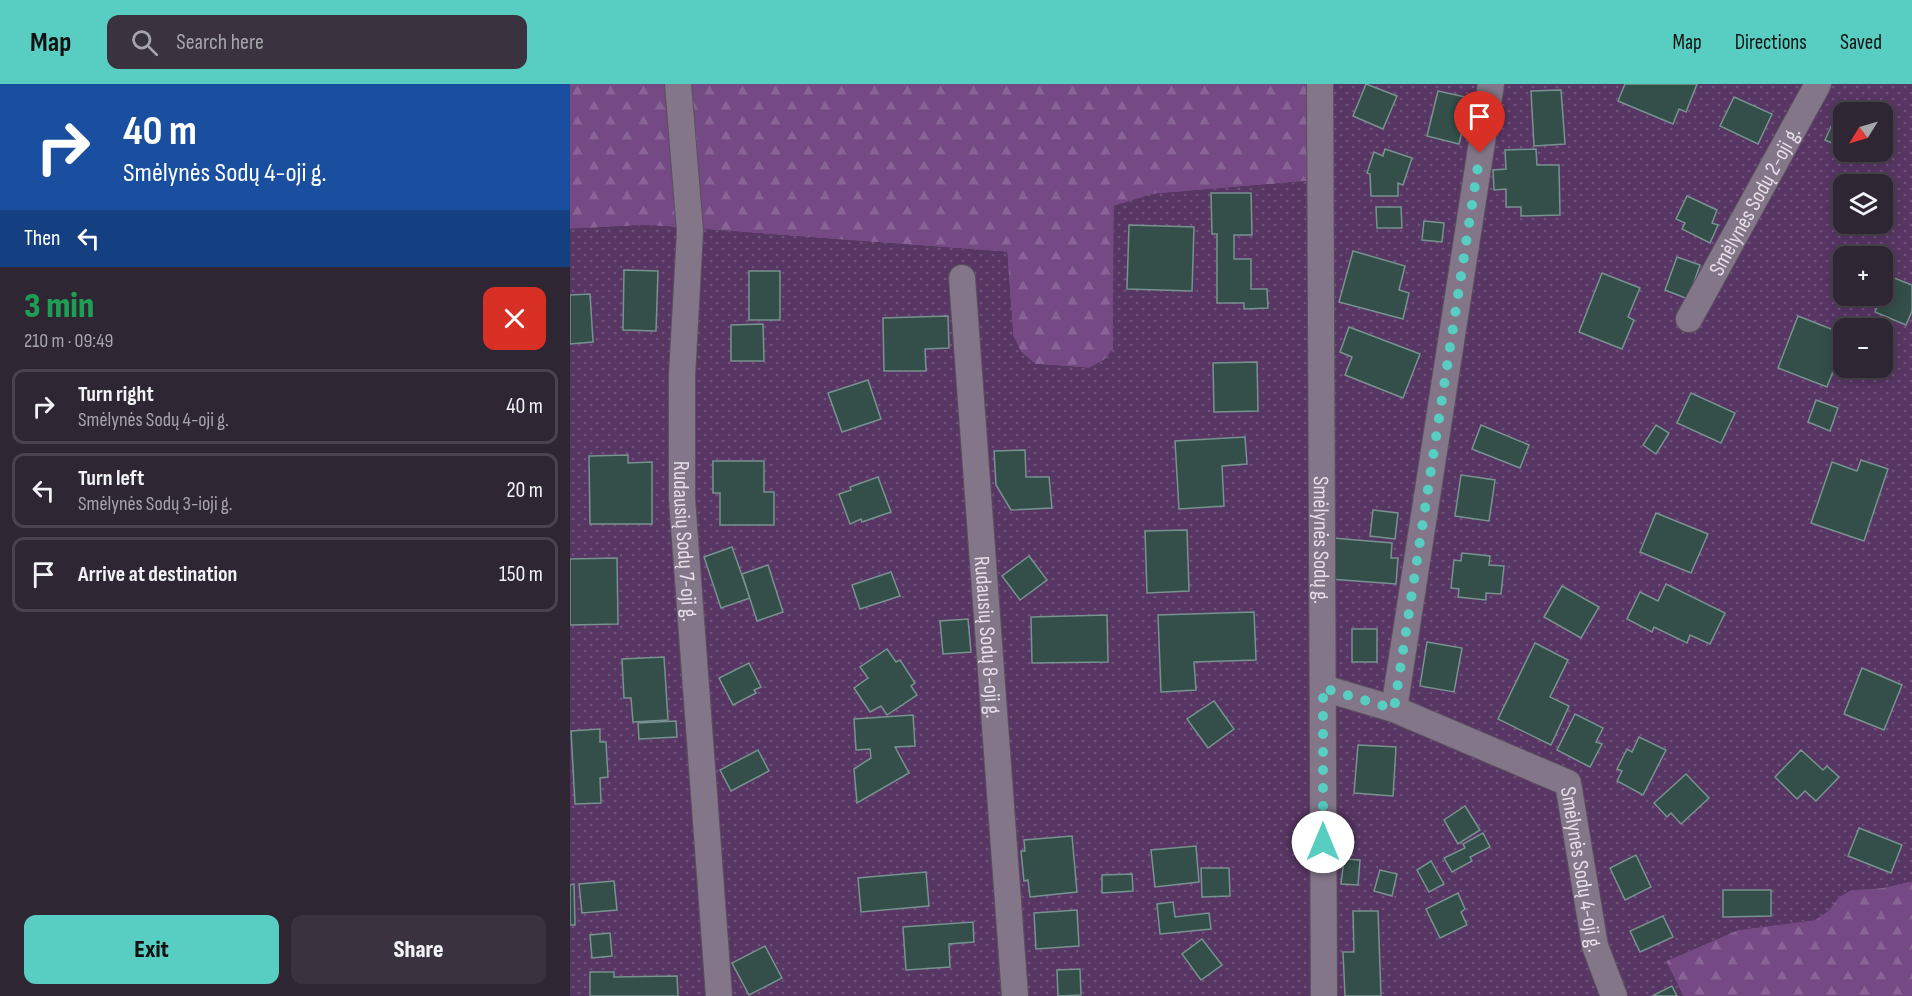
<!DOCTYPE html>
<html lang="en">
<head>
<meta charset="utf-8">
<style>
  body { margin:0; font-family:"Sofia Sans Condensed",sans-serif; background:#3a323e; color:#f1f3f6; height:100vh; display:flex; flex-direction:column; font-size:22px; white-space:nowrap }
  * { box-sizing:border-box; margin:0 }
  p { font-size:20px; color:#a7a5ac }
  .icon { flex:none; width:33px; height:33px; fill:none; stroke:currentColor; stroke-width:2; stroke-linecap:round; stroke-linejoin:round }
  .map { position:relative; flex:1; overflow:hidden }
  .details { display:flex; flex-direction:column; background:#2e2632; width:570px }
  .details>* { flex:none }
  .top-card { background:#1a4fa0; color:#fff; overflow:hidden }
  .needle { width:39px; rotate:233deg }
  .buttons { position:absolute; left:1263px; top:18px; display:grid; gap:12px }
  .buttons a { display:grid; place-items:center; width:60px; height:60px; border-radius:12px; background:#2e2632; box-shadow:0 3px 15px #0003,0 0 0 2px #49434d; font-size:30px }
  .pin { position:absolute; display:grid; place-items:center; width:51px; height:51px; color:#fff; margin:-62px -26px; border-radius:50% 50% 50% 0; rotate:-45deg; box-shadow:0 0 6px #0007 }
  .pin .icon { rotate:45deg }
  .me { position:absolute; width:66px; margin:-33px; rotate:0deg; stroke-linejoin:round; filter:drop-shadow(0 0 4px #0008) }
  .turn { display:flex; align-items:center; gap:21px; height:126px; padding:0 24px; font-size:27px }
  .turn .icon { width:78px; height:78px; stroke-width:2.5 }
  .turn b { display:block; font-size:42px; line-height:51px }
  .then { display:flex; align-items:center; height:57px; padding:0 24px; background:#0003; gap:12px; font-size:22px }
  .round { display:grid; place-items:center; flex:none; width:63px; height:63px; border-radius:12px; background:#3a323e }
  .summary { display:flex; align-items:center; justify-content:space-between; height:102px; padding:0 24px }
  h1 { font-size:36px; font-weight:800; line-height:45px; color:#1e9e55 }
  .action { display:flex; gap:12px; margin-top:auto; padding:12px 24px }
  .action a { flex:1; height:69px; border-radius:12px; background:#57cec1; color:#111; font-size:24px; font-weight:800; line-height:69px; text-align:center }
  .action a+a { background:#3a323e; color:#f1f3f6 }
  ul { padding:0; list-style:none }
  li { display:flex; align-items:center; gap:18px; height:75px; margin:0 12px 9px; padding:0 12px; border:3px solid #49434d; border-radius:12px }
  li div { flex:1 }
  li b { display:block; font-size:22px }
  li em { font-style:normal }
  header { display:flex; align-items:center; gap:36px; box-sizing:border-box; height:84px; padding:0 30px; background:#57cec1; color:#111 }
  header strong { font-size:28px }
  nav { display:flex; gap:33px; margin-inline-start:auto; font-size:21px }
  .search { width:420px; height:54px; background:#3a323e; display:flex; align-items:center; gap:15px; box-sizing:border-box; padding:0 21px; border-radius:12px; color:#a7a5ac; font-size:22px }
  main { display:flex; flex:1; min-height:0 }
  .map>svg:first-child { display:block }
  .forest { fill:url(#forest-firs) }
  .garden { fill:url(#garden-dots); fill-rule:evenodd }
  .building { fill:#344e4a; stroke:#77938f; stroke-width:1.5 }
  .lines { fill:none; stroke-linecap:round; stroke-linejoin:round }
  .minor-casing { stroke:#5a515e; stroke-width:28 }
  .minor { stroke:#837688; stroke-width:26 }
  .route { stroke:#57cec1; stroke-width:10; stroke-dasharray:0 18 }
  .labels { text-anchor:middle; stroke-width:6; stroke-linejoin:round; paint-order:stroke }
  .street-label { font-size:22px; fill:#e5dee8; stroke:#3e3242 }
</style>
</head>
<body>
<header>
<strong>Map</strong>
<div class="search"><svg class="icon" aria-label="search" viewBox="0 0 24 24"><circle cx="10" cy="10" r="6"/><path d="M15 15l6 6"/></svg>Search here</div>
<nav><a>Map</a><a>Directions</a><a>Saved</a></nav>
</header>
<main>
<section class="details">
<div class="top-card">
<div class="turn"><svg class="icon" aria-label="right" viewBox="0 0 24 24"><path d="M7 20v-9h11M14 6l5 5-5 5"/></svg><div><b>40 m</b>Smėlynės Sodų 4-oji g.</div></div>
<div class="then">Then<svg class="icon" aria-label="left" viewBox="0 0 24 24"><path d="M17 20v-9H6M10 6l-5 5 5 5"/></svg></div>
</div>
<div class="summary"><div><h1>3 min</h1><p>210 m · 09:49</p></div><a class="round" style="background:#d93025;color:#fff"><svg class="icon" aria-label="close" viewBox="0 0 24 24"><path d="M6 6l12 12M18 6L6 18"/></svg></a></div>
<ul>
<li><svg class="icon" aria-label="right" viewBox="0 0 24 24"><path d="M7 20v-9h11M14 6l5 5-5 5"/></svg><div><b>Turn right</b><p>Smėlynės Sodų 4-oji g.</p></div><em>40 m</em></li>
<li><svg class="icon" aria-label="left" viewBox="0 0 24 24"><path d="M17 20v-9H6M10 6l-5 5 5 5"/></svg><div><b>Turn left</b><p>Smėlynės Sodų 3-ioji g.</p></div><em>20 m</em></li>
<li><svg class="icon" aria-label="arrive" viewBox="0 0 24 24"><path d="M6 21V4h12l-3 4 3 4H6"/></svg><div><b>Arrive at destination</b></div><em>150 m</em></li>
</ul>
<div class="action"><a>Exit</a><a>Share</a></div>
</section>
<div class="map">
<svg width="1342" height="912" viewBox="0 0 1342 912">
  <defs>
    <pattern id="forest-firs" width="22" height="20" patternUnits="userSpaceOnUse" patternTransform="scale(1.5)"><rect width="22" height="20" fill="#744984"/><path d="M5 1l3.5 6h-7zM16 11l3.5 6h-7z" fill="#886395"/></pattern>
    <pattern id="garden-dots" width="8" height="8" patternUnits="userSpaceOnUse" patternTransform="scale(1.5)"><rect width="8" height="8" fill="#583664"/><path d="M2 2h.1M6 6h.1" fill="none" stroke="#70537a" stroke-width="1.8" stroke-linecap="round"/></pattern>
  </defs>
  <rect width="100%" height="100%" fill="#3e3242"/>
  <g class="forest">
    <polygon points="0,0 760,0 761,95 584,110 544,122 543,266 534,276 519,284 465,280 451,268 443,252 437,168 76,141 0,145"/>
    <polygon points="1342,797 1342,912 1113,912 1096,877 1168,846 1245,836 1258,827 1269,813 1281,806 1312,804"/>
  </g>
  <path class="garden" d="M760,0H1342V797L1312,804L1281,806L1269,813L1258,827L1245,836L1168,846L1096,877L1113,912H0V145L76,141L437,168L443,252L451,268L465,280L519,284L534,276L543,265L544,122L583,110L761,95ZM1274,28H1312V68H1274ZM1274,100H1312V140H1274ZM1274,172H1312V212H1274ZM1274,244H1312V284H1274Z"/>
  <g class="building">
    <polygon points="796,0 827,12 813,45 783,32"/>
    <polygon points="1055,0 1127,0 1116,28 1109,25 1103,40 1048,17"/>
    <polygon points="991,6 995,60 964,62 961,7"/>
    <polygon points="868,7 900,14 889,60 857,52"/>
    <polygon points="1164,13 1202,30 1188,60 1150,42"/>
    <polygon points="1267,29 1274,31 1274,64 1255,56"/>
    <polygon points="815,65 842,74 833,101 828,99 828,112 801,112 800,90 797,89 804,68 813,72"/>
    <polygon points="966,65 967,81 989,81 990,131 951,132 951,123 936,123 936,105 924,106 923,86 936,85 935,66"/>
    <polygon points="641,109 681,109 682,151 664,151 664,175 681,175 681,205 697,205 698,224 674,225 674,219 647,219 647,150 642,150"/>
    <polygon points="1117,112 1147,126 1142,139 1148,141 1140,159 1112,145 1115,139 1106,135"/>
    <polygon points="806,123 831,123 832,144 807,144"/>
    <polygon points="854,137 874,139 872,158 852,156"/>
    <polygon points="559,141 624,143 622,207 557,205"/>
    <polygon points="783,167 835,182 829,206 839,209 833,235 769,218"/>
    <polygon points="1107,173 1130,181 1118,215 1095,206"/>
    <polygon points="54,186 88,187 86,247 53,246"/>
    <rect x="179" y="187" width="31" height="49"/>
    <polygon points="1032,189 1070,204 1058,233 1064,236 1052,265 1009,248"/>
    <polygon points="1319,192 1342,201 1342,227 1336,241 1305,228"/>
    <polygon points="20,210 23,258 0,260 0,211"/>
    <polygon points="378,232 379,264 355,265 356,287 314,287 313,234"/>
    <polygon points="1228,232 1274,250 1274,259 1257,303 1208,284"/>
    <polygon points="193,240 194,277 161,277 161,241"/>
    <polygon points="779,243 850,270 833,314 775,291 782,273 770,268"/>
    <polygon points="687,278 688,327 644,328 643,279"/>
    <polygon points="298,296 311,335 272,348 258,309"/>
    <polygon points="1121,309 1165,329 1151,359 1107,339"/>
    <polygon points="1246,316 1268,324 1260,347 1238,338"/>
    <polygon points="911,341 959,361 950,384 902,365"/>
    <polygon points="1086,341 1099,349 1086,370 1073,361"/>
    <polygon points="675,353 677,380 652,382 654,422 609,425 605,357"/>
    <polygon points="455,366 456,393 479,393 482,424 441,426 426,401 424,367"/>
    <polygon points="58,371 58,379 82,378 82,440 20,440 19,372"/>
    <polygon points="1291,376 1318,385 1294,457 1241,439 1262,378 1287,387"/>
    <polygon points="143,377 194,377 194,408 204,408 204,441 150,441 150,409 143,409"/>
    <polygon points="891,391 925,396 919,437 885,432"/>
    <polygon points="308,393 321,428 292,438 291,435 280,440 269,410 281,406 280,403"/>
    <polygon points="803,426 828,429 825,455 800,452"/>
    <polygon points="1086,429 1138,450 1121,489 1070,468"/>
    <polygon points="617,446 619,507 577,509 575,447"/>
    <polygon points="763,454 822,459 821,474 828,474 826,500 760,495"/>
    <polygon points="162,463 180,514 151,524 134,473"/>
    <polygon points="892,469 920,472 919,481 934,482 931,510 916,509 916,516 888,513 889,505 881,504 884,476 891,477"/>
    <polygon points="459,472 477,496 450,516 432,492"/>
    <polygon points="47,474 48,540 0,541 0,475"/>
    <polygon points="198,481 213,528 187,537 172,490"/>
    <polygon points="321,488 330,512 290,525 282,501"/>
    <polygon points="1096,500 1155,529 1140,560 1120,551 1117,559 1084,543 1082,548 1057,535 1070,508 1088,517"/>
    <polygon points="992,502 1029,523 1011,554 974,533"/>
    <polygon points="684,528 686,576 624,578 626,606 591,608 588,531"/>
    <polygon points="537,531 538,578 462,579 461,533"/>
    <polygon points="398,535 401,568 373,570 370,537"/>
    <rect x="782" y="545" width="25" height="33"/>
    <polygon points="857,558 892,564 884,608 850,602"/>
    <polygon points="965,559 998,576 980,613 999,622 981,661 928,635"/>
    <polygon points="317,565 326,578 330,576 345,599 341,602 347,611 317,631 311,622 300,628 284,604 298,594 290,583"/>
    <polygon points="94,573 98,636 63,638 61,614 54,614 52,575"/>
    <polygon points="179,579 191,603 184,606 186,609 163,621 149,594"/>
    <polygon points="1292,584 1332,601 1314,646 1274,630"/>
    <polygon points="644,617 664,645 638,664 617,635"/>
    <polygon points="1005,630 1033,644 1026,658 1032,660 1020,683 987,666"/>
    <polygon points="343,631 345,662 325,663 339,689 287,719 284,685 301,674 300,665 286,666 284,635"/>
    <polygon points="106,637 107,653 69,655 68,639"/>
    <polygon points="30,645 30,658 36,658 38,693 30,694 31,719 5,720 1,647"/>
    <polygon points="1069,653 1096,666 1073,711 1047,697 1052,687 1047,685 1057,665 1062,668"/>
    <polygon points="788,661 826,663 823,712 784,709"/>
    <polygon points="188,666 199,687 161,707 150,686"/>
    <polygon points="1231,666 1253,686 1257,682 1269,693 1246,717 1235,707 1227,715 1205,693"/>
    <polygon points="1116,690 1139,714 1111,740 1101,729 1097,733 1084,719"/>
    <polygon points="895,722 910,746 888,760 874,736"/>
    <polygon points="1289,744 1332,761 1321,789 1278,772"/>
    <polygon points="913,749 920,763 900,773 902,777 882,788 874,774 895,764 893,760"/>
    <polygon points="502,752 507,808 460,813 458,796 454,797 451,767 455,767 454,756"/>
    <polygon points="626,762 629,798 585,803 581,766"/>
    <polygon points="1066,771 1081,803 1055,816 1040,784"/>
    <polygon points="774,775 790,776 788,801 771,800"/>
    <polygon points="861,777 874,800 859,808 847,786"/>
    <polygon points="631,784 659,784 660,812 632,813"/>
    <polygon points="810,786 827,790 822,812 804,807"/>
    <polygon points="356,788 359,822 291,828 288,794"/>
    <polygon points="562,790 563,807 532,809 532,791"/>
    <polygon points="44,797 47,826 12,829 9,800"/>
    <polygon points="4,800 5,841 0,841 0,801"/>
    <polygon points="1153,806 1201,806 1201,832 1153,833"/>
    <polygon points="888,809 895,825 891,828 897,841 870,854 856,825"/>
    <polygon points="603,818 605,833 639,829 641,845 590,850 587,820"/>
    <polygon points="507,826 509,862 466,865 464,829"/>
    <polygon points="783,827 808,827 811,912 775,912 773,868 784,868"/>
    <polygon points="1093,832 1103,853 1070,868 1060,847"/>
    <polygon points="403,838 404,858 379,860 380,883 336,886 333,843"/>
    <polygon points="40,849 42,872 22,874 20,851"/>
    <polygon points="632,855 652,881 631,896 612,870"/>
    <polygon points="195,862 212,894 179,911 162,879"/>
    <polygon points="510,885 511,911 488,912 487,886"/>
    <polygon points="20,888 44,888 44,893 107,892 108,912 20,912"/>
    <polygon points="1102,902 1107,912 1082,912"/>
  </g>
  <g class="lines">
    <g class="minor-casing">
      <g id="minor">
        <path id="s1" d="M108,0L120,147L112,292V415L149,912"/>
        <path id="s2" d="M750,0L754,912"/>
        <path id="s3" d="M392,194L445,912"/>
        <path id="s4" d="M1119,235L1248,0"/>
        <path id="s5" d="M753,604L824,625L998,699L1025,862L1044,912"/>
        <polyline points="824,625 921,0"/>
      </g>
    </g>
    <use href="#minor" class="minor"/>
  </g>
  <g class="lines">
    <polyline class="route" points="753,758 753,604 824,625 910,69"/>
  </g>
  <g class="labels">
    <g class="street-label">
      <text dy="8" stroke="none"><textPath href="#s4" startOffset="135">Smėlynės Sodų 2-oji g.</textPath></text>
      <text dy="8" stroke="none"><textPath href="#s1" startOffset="458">Rudausių Sodų 7-oji g.</textPath></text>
      <text dy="8" stroke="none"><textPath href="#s2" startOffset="456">Smėlynės Sodų g.</textPath></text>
      <text dy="8" stroke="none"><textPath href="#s3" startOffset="360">Rudausių Sodų 8-oji g.</textPath></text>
      <text dy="8" stroke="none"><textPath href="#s5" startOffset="350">Smėlynės Sodų 4-oji g.</textPath></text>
    </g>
  </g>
</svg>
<div class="buttons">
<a><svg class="needle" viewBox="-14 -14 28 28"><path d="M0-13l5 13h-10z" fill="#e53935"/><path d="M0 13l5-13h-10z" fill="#a7a5ac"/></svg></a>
<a><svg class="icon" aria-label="layers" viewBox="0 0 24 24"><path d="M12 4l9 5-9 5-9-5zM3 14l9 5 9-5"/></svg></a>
<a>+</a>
<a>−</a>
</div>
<div class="pin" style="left:910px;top:69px;background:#d93025"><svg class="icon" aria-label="arrive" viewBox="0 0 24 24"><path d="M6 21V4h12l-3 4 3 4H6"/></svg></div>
<svg class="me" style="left:753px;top:758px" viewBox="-20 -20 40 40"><circle r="19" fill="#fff"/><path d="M0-13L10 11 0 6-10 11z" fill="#57cec1"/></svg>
</div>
</main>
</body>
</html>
